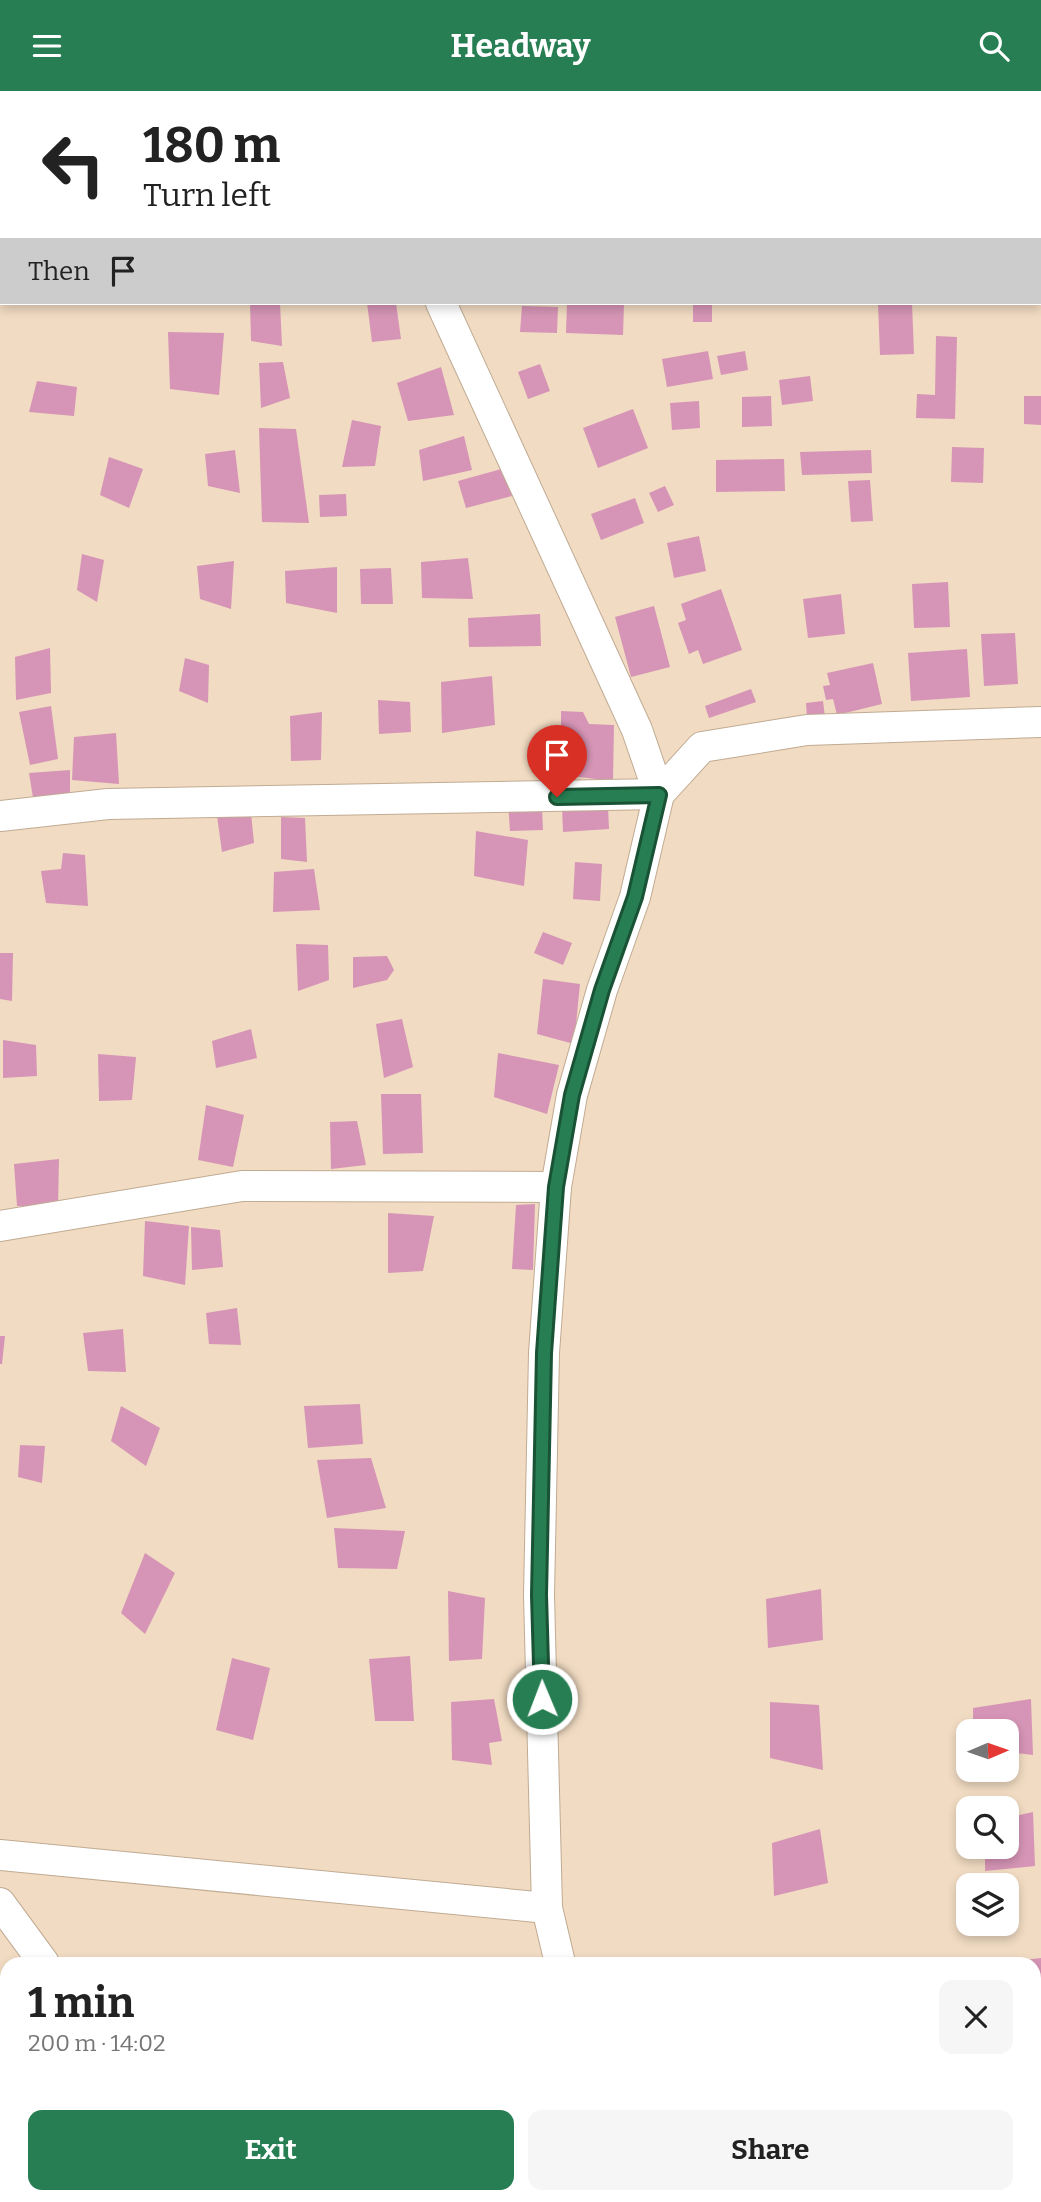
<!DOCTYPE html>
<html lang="en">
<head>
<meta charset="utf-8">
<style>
  body { margin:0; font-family:Bitter,serif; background:#f6f6f6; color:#222; height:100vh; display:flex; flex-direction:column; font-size:26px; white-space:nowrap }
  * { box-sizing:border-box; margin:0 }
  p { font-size:23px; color:#767676 }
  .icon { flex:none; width:38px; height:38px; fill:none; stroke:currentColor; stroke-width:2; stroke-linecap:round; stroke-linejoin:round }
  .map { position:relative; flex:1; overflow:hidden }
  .panel { position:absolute; left:0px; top:1866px; width:1041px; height:247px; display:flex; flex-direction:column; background:#fff; border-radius:21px 21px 0 0; box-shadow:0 4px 10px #0003 }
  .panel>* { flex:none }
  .guide { position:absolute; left:0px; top:0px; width:1041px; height:214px; box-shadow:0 4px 10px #0003; background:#fff; color:#222; overflow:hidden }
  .needle { width:46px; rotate:88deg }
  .tools { position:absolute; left:956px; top:1628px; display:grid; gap:14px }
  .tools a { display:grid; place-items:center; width:63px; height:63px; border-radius:14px; background:#fff; box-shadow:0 4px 10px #0003; font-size:35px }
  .pin { position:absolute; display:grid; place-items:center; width:60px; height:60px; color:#fff; margin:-72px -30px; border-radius:50% 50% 50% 0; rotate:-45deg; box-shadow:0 0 7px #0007 }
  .pin .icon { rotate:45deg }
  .me { position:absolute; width:77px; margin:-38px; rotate:359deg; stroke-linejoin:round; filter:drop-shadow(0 0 5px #0008) }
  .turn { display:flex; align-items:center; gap:24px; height:147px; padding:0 28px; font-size:32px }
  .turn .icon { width:91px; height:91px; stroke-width:2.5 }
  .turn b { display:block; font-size:49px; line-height:60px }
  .then { display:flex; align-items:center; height:66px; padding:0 28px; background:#0003; gap:14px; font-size:26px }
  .round { display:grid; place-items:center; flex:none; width:74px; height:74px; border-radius:14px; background:#f6f6f6 }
  .overview { display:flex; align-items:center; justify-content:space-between; height:119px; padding:0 28px }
  h1 { font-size:42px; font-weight:700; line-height:52px }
  .cta { display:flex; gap:14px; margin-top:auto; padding:14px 28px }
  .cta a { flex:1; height:80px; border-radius:14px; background:#267e52; color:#fff; font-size:28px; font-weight:700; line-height:80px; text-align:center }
  .cta a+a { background:#f6f6f6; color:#222 }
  header { display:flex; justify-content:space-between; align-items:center; height:91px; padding:0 28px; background:#267e52; color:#fff; font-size:32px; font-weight:700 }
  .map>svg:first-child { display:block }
  .building { fill:#d695b6 }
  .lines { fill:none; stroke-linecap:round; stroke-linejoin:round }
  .street-casing { stroke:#c0ab93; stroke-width:32 }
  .street { stroke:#fff; stroke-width:30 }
  .route-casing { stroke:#195235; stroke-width:18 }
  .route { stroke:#267e52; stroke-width:12 }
</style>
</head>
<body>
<header><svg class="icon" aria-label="menu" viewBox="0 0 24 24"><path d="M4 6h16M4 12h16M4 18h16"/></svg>Headway<svg class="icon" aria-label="search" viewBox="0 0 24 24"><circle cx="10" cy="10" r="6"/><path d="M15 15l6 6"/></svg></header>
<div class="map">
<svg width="1041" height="2111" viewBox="0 0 1041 2111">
  <rect width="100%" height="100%" fill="#f1dbc2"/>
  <g class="building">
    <polygon points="250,212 280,212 282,255 251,250"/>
    <polygon points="367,212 396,212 401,248 372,251"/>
    <polygon points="567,212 624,212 623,244 566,242"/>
    <rect x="693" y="212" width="19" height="19"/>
    <polygon points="912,212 914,263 880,264 878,213"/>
    <polygon points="522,215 558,216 557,242 520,241"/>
    <polygon points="168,241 224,242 219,304 170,298"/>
    <polygon points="936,245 957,246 955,328 916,327 917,303 935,304"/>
    <polygon points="708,260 713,288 667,296 662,268"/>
    <polygon points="745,260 748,279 721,284 717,265"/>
    <polygon points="283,271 290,307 261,317 259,272"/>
    <polygon points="540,273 550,300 528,308 518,281"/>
    <polygon points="441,276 454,324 408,330 397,292"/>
    <polygon points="810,285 813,310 782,314 779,289"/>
    <polygon points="37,290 77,296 74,325 29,321"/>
    <polygon points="771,305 772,335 742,336 742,306"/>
    <polygon points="1024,305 1041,305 1041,334 1024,333"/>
    <polygon points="699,310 700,337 672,339 670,312"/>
    <polygon points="633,318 648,357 598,377 583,337"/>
    <polygon points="352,329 381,335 375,375 342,376"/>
    <polygon points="259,337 296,338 309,432 262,431"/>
    <polygon points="464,345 472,379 423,390 419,359"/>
    <polygon points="952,356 984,357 983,392 951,391"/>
    <polygon points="235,359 240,402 208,395 205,363"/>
    <polygon points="871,359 872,382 802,384 800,361"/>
    <polygon points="109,366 143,378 129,417 100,404"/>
    <polygon points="784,368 785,400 716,401 716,369"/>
    <polygon points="505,377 512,405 466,417 458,390"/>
    <polygon points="870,389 873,430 851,431 848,390"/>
    <polygon points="665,395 674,414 658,421 649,402"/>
    <polygon points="346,403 347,425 320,426 319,404"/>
    <polygon points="635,407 644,432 601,449 591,423"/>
    <polygon points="699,445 706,480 674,487 667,452"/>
    <polygon points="82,463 104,469 97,511 77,499"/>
    <polygon points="468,467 473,508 422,507 421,471"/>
    <polygon points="234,470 231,518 200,508 197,475"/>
    <polygon points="337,476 337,522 286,512 285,480"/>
    <polygon points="391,477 393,513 361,513 360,478"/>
    <polygon points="948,491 950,536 914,537 912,493"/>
    <polygon points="721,498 742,559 703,573 698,559 689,563 678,532 686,529 681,513"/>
    <polygon points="841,503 845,543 808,547 803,508"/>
    <polygon points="654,515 670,576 631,586 615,526"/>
    <polygon points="540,523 541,555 469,556 468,527"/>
    <polygon points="1015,542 1018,593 984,595 981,543"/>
    <polygon points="50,557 51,602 16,609 15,566"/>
    <polygon points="967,558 970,606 911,610 908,562"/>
    <polygon points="185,567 209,574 208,612 179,600"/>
    <polygon points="873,572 882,613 837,624 833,608 826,609 823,595 830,594 827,582"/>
    <polygon points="492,585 495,634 442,642 441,591"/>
    <polygon points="751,598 756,611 709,627 705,615"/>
    <polygon points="378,609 410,611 411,641 379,643"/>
    <polygon points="823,610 825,626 807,627 806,612"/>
    <polygon points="51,615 58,668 30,674 19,621"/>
    <polygon points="561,620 583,621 589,633 614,634 613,690 561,684"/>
    <polygon points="322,621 321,669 291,670 290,625"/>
    <polygon points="116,642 119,693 72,689 74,646"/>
    <polygon points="70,679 70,711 34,713 29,682"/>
    <polygon points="508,712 542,718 543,739 510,740"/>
    <polygon points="608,715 609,738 563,741 562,717"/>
    <polygon points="251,722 254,752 222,761 217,725"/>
    <polygon points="281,726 305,727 307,771 281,768"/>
    <polygon points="476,740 528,749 524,795 474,785"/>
    <polygon points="63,762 85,764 88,815 46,812 41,780 61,778"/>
    <polygon points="575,771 602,773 600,810 573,808"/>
    <polygon points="314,778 320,819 273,821 274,781"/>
    <polygon points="543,841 572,852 563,874 534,862"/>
    <polygon points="296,853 328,854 329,889 298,900"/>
    <polygon points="0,862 13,862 12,910 0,908"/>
    <polygon points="387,865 394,879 387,889 353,897 353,866"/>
    <polygon points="543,888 580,893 574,953 537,943"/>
    <polygon points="402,928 413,976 384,987 376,933"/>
    <polygon points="251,938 257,967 216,977 212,950"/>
    <polygon points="3,949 36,954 37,985 3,987"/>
    <polygon points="498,962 559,974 547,1023 494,1006"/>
    <polygon points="98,963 136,966 132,1009 99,1010"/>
    <polygon points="381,1003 421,1003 423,1062 383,1063"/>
    <polygon points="206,1014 244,1024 233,1076 198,1069"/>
    <polygon points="357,1030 366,1074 331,1078 330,1031"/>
    <polygon points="59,1068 58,1116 17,1115 14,1073"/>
    <polygon points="535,1113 533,1179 512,1178 516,1114"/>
    <polygon points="388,1122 434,1125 423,1180 388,1182"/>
    <polygon points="145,1130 189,1135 185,1194 143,1185"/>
    <polygon points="191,1136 220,1139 223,1176 192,1179"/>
    <polygon points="237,1217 241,1254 209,1253 206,1222"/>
    <polygon points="123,1238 126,1281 88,1280 83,1242"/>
    <polygon points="0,1245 5,1245 2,1273 0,1273"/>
    <polygon points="360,1313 363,1353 308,1357 304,1315"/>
    <polygon points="121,1315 160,1337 146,1375 111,1350"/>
    <polygon points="20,1354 45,1355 42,1392 18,1386"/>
    <polygon points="371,1367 386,1417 327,1427 317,1369"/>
    <polygon points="334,1437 405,1440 397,1478 338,1477"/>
    <polygon points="145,1462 175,1482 145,1543 121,1522"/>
    <polygon points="821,1498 823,1549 768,1557 766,1508"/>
    <polygon points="448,1500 485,1507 482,1568 449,1570"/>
    <polygon points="410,1565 414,1630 375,1630 369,1568"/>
    <polygon points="232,1567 270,1577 253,1649 216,1639"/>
    <polygon points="494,1608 502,1650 489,1652 492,1674 452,1669 451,1611"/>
    <polygon points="1031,1608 1033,1664 1006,1661 1006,1640 973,1640 973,1617"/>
    <polygon points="770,1611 819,1614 823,1679 770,1667"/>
    <polygon points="1033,1721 1035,1775 985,1780 985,1755 1006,1755 1006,1727"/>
    <polygon points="820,1738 828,1792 774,1805 772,1752"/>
    <polygon points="1041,1867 1041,2091 1034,2091 1034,1872 1008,1872 1008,1871"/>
    <polygon points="863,2105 905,2105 906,2111 863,2111"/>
    <polygon points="924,2105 995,2105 996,2111 924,2111"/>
  </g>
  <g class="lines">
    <g class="street-casing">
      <g id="street">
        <polyline points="343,0 344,2"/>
        <polyline points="441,212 637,639 659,703"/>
        <polyline points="0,725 108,713 659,703"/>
        <polyline points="0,1135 242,1095 556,1096"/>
        <polyline points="0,1764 547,1817"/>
        <polyline points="0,1812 44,1872"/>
        <polyline points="560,1872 547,1817 539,1504 544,1262 556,1096 572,1004 602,899 635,806 659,703 702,656 807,639 1041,631"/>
        <polyline points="370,2105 444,2111"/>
        <polyline points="597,2105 597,2111"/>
      </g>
    </g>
    <use href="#street" class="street"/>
  </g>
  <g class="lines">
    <g class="route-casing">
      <polyline id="route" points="542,1608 539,1504 544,1262 556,1096 572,1004 602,899 635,806 659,704 557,706"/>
    </g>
    <use href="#route" class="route"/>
  </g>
</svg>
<div class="tools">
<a><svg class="needle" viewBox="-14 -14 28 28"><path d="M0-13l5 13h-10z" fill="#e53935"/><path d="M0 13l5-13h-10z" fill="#767676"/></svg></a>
<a><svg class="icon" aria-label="search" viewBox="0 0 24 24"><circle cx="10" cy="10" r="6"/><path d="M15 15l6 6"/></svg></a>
<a><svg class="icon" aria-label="layers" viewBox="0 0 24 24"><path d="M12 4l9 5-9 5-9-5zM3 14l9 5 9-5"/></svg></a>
</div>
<div class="pin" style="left:557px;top:706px;background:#d93025"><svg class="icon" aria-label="arrive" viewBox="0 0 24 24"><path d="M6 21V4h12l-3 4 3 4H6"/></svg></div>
<svg class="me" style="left:542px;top:1608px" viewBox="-20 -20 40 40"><circle r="17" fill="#267e52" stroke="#fff" stroke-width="3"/><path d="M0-11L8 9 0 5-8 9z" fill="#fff"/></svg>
<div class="guide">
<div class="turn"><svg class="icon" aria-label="left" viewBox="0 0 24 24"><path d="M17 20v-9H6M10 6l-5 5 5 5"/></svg><div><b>180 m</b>Turn left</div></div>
<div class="then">Then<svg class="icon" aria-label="arrive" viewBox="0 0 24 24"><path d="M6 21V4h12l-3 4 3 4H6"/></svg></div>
</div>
<section class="panel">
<div class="overview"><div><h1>1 min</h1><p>200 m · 14:02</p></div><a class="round"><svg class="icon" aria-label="close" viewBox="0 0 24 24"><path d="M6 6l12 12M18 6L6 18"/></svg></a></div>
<div class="cta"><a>Exit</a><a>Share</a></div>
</section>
</div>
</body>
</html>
